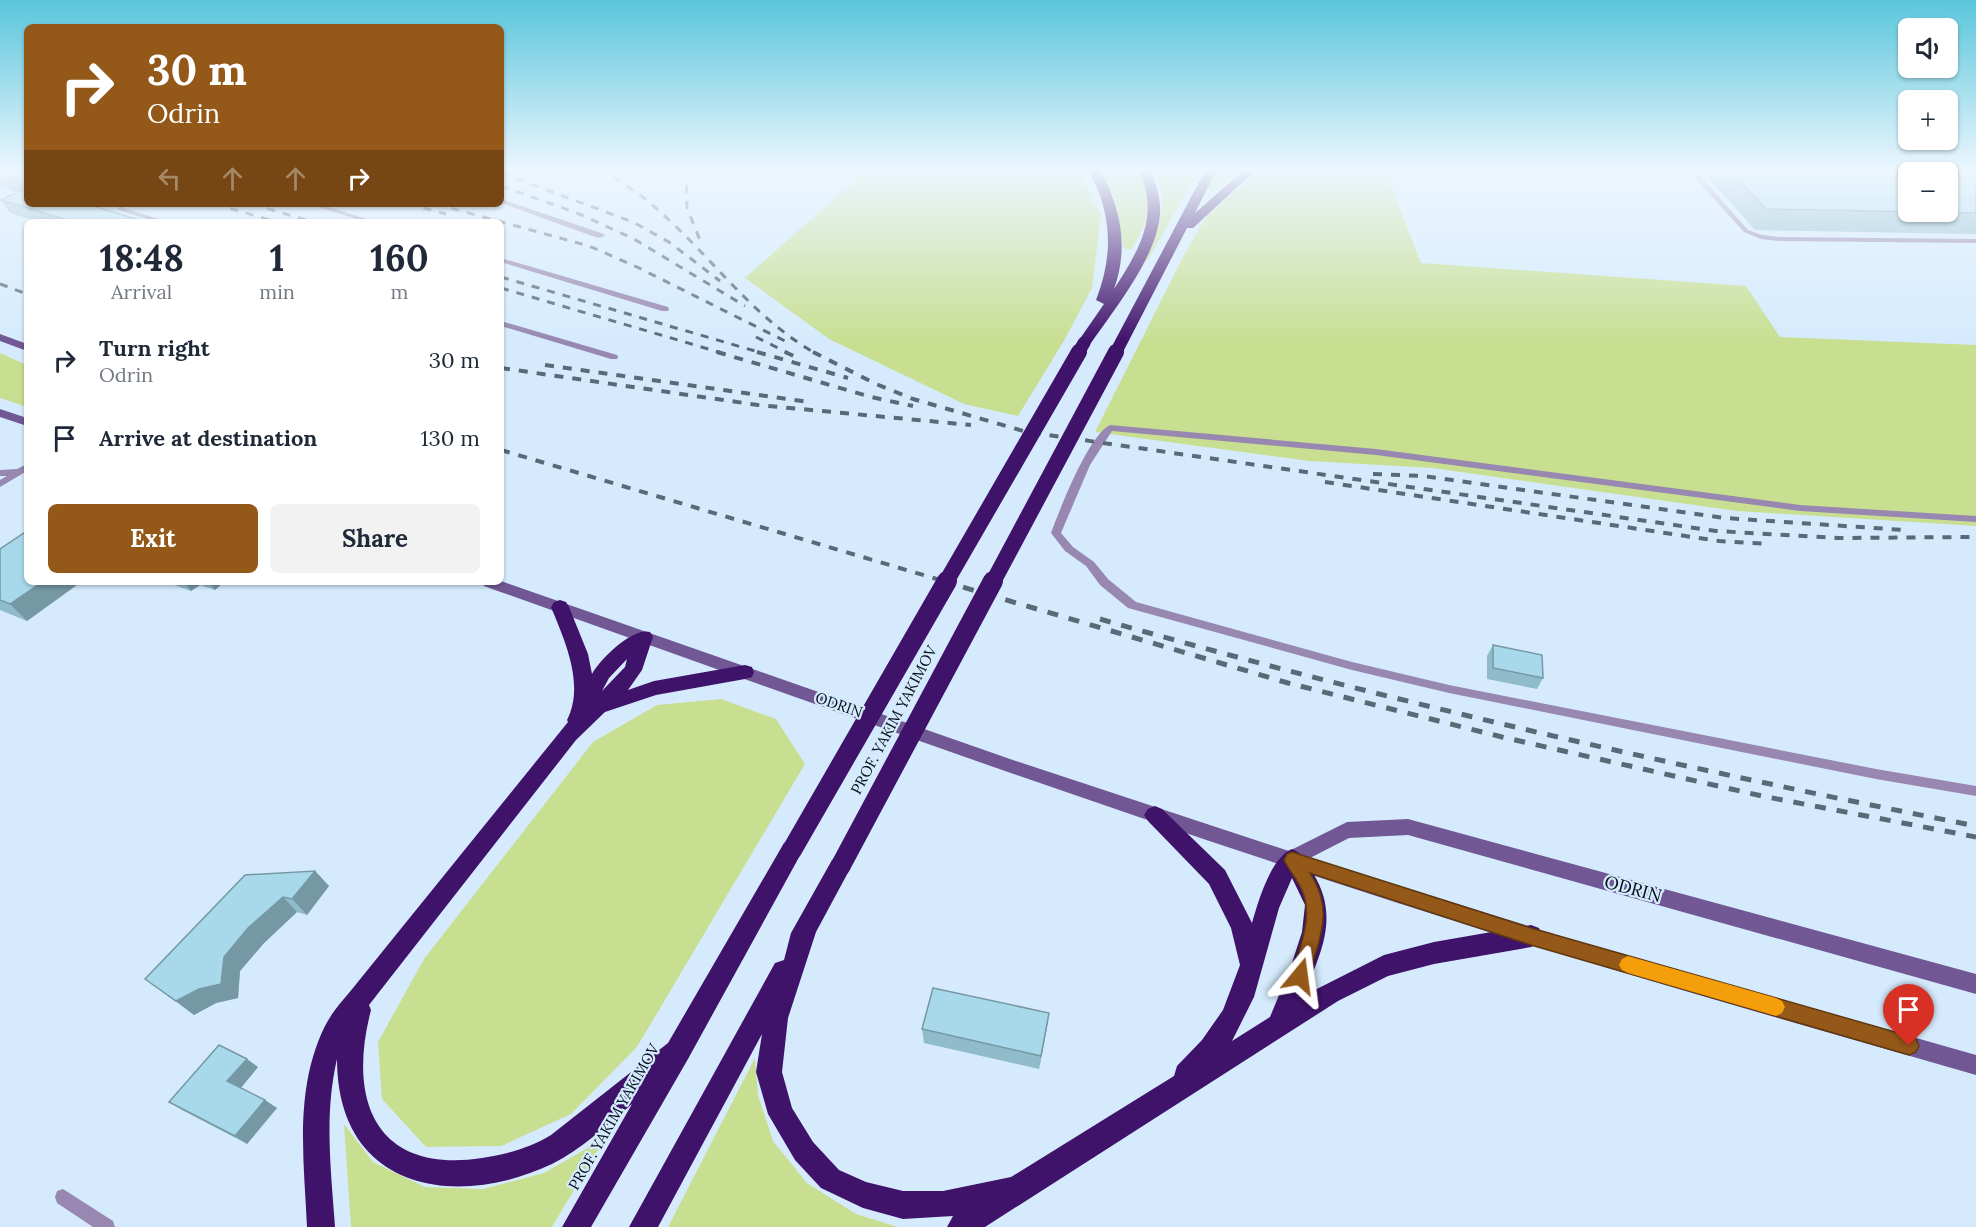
<!DOCTYPE html>
<html lang="en">
<head>
<meta charset="utf-8">
<style>
  body { margin:0; font-family:Lora,serif; background:#f2f2f3; color:#1f2937; height:100vh; display:flex; flex-direction:column; font-size:22px; white-space:nowrap }
  * { box-sizing:border-box; margin:0 }
  p { font-size:20px; color:#747a83 }
  .icon { flex:none; width:33px; height:33px; fill:none; stroke:currentColor; stroke-width:2; stroke-linecap:round; stroke-linejoin:round }
  .map { position:relative; flex:1; overflow:hidden }
  .side { position:absolute; left:24px; top:219px; width:480px; height:366px; display:flex; flex-direction:column; background:#fff; border-radius:9px; box-shadow:0 2px 4px #0004 }
  .side>* { flex:none }
  .top-card { position:absolute; left:24px; top:24px; width:480px; height:183px; border-radius:9px; box-shadow:0 2px 4px #0004; background:#945819; color:#fff; overflow:hidden }
  .fabs { position:absolute; left:1898px; top:18px; display:grid; gap:12px }
  .fabs a { display:grid; place-items:center; width:60px; height:60px; border-radius:9px; background:#fff; box-shadow:0 2px 4px #0004; font-size:30px }
  .pin { position:absolute; display:grid; place-items:center; width:51px; height:51px; color:#fff; margin:-62px -26px; border-radius:50% 50% 50% 0; rotate:-45deg; box-shadow:0 0 6px #0007 }
  .pin .icon { rotate:45deg }
  .me { position:absolute; width:66px; margin:-33px; rotate:16deg; stroke-linejoin:round; filter:drop-shadow(0 0 4px #0008) }
  .turn { display:flex; align-items:center; gap:21px; height:126px; padding:0 24px; font-size:27px }
  .turn .icon { width:78px; height:78px; stroke-width:2.5 }
  .turn b { display:block; font-size:42px; line-height:51px }
  .lanes { display:flex; align-items:center; height:57px; padding:0 24px; background:#0003; justify-content:center; gap:30px; direction:ltr }
  .lanes .off { opacity:.35 }
  .eta { display:flex; justify-content:space-evenly; align-items:center; height:102px; text-align:center }
  .eta b { font-size:36px; font-weight:800; line-height:42px }
  .primary-button { display:flex; gap:12px; margin-top:auto; padding:12px 24px }
  .primary-button a { flex:1; height:69px; border-radius:9px; background:#945819; color:#fff; font-size:24px; font-weight:800; line-height:69px; text-align:center }
  .primary-button a+a { background:#f2f2f3; color:#1f2937 }
  ul { padding:0; list-style:none }
  li { display:flex; align-items:center; gap:18px; height:78px; padding:0 24px }
  li div { flex:1 }
  li b { display:block; font-size:22px }
  li em { font-style:normal }
  .map>svg:first-child { display:block }
  .green { fill:#c8df92 }
  .lines { fill:none; stroke-linecap:round; stroke-linejoin:round }
  .lane { fill:#9787b1; fill-rule:evenodd }
  .secondary { fill:#715894; fill-rule:evenodd }
  .highway { fill:#40136b; fill-rule:evenodd }
  .rail-far2 { stroke:#596976; stroke-width:3; stroke-dasharray:8 8; stroke-linecap:butt }
  .rail-far1 { stroke:#596976; stroke-width:4; stroke-dasharray:9 9; stroke-linecap:butt }
  .rail { stroke:#596976; stroke-width:5; stroke-dasharray:11 11; stroke-linecap:butt }
  .highway-bridge-far2 { stroke:#40136b; stroke-width:13 }
  .highway-bridge-far1 { stroke:#40136b; stroke-width:16 }
  .highway-bridge { stroke:#40136b; stroke-width:20 }
  .wall { fill:#90bbca }
  .shaded-wall { fill:#7698a4 }
  .building { fill:#a8d9eb; stroke:#7698a4; stroke-width:1.5; fill-rule:evenodd }
  .route { fill:#945819; stroke:#603910; stroke-width:1.5 }
  .slow { fill:#f59e0b }
  .labels { text-anchor:middle; stroke-width:4.5; stroke-linejoin:round; paint-order:stroke }
  .street-label { font-size:15px; fill:#030e18; stroke:#d5ebfd }
  .near-street-label { font-size:18px; fill:#030e18; stroke:#d5ebfd }
</style>
</head>
<body>
<div class="map">
<svg width="1976" height="1227" viewBox="0 0 1976 1227">
  <rect width="100%" height="100%" fill="#d5ebfd"/>
  <g class="green">
    <polygon points="868,169 1077,169 1101,215 1092,288 1065,339 1018,416 964,404 829,339 745,278"/>
    <path d="M1099,169H1138C1153,202 1150,219 1132,249L1126,250L1123,246L1115,200Z"/>
    <path d="M1152,169H1201L1196,175L1149,258L1140,266C1154,237 1175,200 1152,169Z"/>
    <polygon points="1219,169 1244,169 1215,190 1210,191 1207,188"/>
    <polygon points="1265,169 1385,169 1421,263 1746,286 1780,337 1976,345 1976,526 1737,511 1432,468 1309,461 1095,432 1184,255 1206,217 1248,180"/>
    <polygon points="0,353 27,365 27,407 0,398"/>
    <polygon points="721,699 776,719 805,764 637,1047 571,1114 501,1146 426,1147 382,1099 378,1042 424,959 593,742 657,705"/>
    <polygon points="755,1058 758,1095 773,1141 807,1183 856,1214 898,1227 668,1227"/>
    <polygon points="344,1124 373,1162 425,1187 483,1189 544,1173 605,1138 552,1227 351,1227"/>
  </g>
  <g class="lines">
    <g class="lane">
      <polygon points="1687,169 1694,169 1748,230 1762,235 1779,237 1976,239 1976,243 1779,241 1761,239 1744,232"/>
      <polygon points="501,199 604,234 605,236 598,238 501,203"/>
      <polygon points="119,204 125,204 124,208 167,222 157,222 118,210"/>
      <polygon points="309,204 319,204 376,222 366,222"/>
      <polygon points="501,258 668,307 669,309 668,311 662,311 501,262"/>
      <polygon points="501,321 617,355 618,357 617,359 611,359 501,326"/>
      <path d="M1110,425L1376,449L1800,505L1976,516V522L1800,511L1376,455L1112,431L1090,465L1061,533L1073,547L1094,562L1108,579L1136,602L1352,662L1449,685L1876,769L1976,786V796L1876,779L1449,693L1352,670L1128,608L1100,585L1086,566L1065,551L1051,533C1060,509 1088,436 1110,425Z"/>
      <polygon points="27,464 27,471 0,487 0,480 7,476 0,476 0,470 17,469"/>
      <polygon points="63,1189 113,1221 115,1227 93,1227 57,1203 55,1197 57,1191"/>
    </g>
    <g class="secondary">
      <polygon points="0,334 27,344 27,351 0,341"/>
      <polygon points="0,409 27,418 27,426 0,417"/>
      <path d="M501,581L1010,759L1289,851L1347,822L1408,819L1976,974V994L1408,835L1349,838L1310,858L1586,944L1976,1055V1075C1784,1020 1592,965 1401,904C1093,805 789,695 484,586L482,582Z"/>
    </g>
    <g class="highway">
      <path d="M1088,169H1099C1121,206 1129,248 1114,289C1139,250 1161,215 1138,169H1149C1156,183 1161,197 1160,213C1158,256 1113,311 1089,346L1084,347L1077,343L1104,304L1096,300C1114,254 1112,212 1088,169Z"/>
      <polygon points="1206,169 1217,169 1195,213 1245,169 1257,169 1193,228 1187,228 1124,350 1122,353 1112,353 1110,350"/>
      <path d="M560,600L566,602L569,607L588,654L592,674C600,659 633,627 650,632L653,637L642,670L628,690L654,681L745,665L752,667L754,672L752,677L745,679L656,695L605,712L576,740L369,1005L371,1010C347,1101 376,1174 482,1158C507,1154 530,1148 551,1135L668,1043L784,843L792,840L800,843L803,850L688,1059L591,1227H562L632,1104C607,1125 582,1149 552,1164C452,1211 337,1188 337,1059C324,1115 331,1170 335,1227H307C304,1160 294,1091 324,1028C332,1011 346,997 357,983L568,722L567,720C585,685 565,641 551,607L554,602ZM627,659L625,667L602,691L609,678Z"/>
      <path d="M1155,806L1162,809L1225,870L1252,923C1258,902 1271,857 1292,849C1303,853 1307,863 1313,873C1340,917 1321,953 1303,996L1384,955L1434,942L1531,925L1539,928L1542,936L1539,944L1531,947L1434,964L1388,976L1338,1001L985,1227H947L953,1216L903,1219L863,1208L821,1188L795,1160L768,1114L756,1072L762,1034L658,1227H629L775,963L784,960L791,933L832,860L840,857L848,860L851,867L816,932L788,1018L782,1072L792,1108L813,1142L839,1170L866,1182L903,1191H943L1011,1177L1174,1076L1177,1066L1202,1040L1223,1010L1240,965L1231,928L1209,884L1148,821L1144,815L1148,809ZM1292,878L1305,905L1302,932L1291,966L1270,1017L1232,1041L1254,997L1279,908Z"/>
    </g>
    <g class="rail-far2">
      <path d="M599,169C621,181 641,194 659,211C713,258 752,317 815,353"/>
      <polyline points="686,169 687,208 702,245"/>
      <polyline points="501,173 633,222 669,242 720,281"/>
      <polyline points="501,186 577,213 634,239 745,306"/>
      <polyline points="215,204 277,222"/>
      <polyline points="252,204 313,222"/>
      <polyline points="408,204 446,214"/>
      <polyline points="436,204 589,246 637,267 789,343"/>
      <polyline points="24,231 27,232"/>
      <polyline points="501,277 762,353"/>
      <polyline points="0,284 27,294"/>
      <polyline points="501,288 722,353"/>
      <polyline points="756,337 788,353"/>
    </g>
    <g class="rail-far1">
      <polyline points="717,352 871,397 913,406"/>
      <polyline points="757,352 848,378"/>
      <polyline points="785,352 796,357"/>
      <polyline points="813,352 876,384 913,399 1027,432 1716,531 1838,538 1976,537"/>
      <polyline points="545,365 809,402"/>
      <polyline points="501,368 758,405 971,425"/>
      <polyline points="501,450 947,582"/>
      <polyline points="1373,474 1423,476 1725,518 1904,530"/>
      <polyline points="1325,482 1719,541 1768,544"/>
    </g>
    <g class="rail">
      <polyline points="942,581 1288,683 1502,737 1762,796 1976,837"/>
      <path d="M1100,619C1389,702 1681,768 1976,826"/>
    </g>
    <g class="highway-bridge-far2">
      <polyline points="1078,353 1084,343"/>
      <polyline points="1115,353 1117,350"/>
    </g>
    <g class="highway-bridge-far1">
      <polyline points="946,582 1079,352"/>
      <polyline points="993,582 1116,352"/>
    </g>
    <g class="highway-bridge">
      <polyline points="792,850 947,581"/>
      <polyline points="840,867 993,581"/>
    </g>
  </g>
  <g class="wall">
    <polygon points="0,169 27,169 27,204 146,222 39,222 10,213 1,200 20,191 15,192 0,187"/>
    <polygon points="1701,169 1976,169 1976,234 1755,230"/>
    <polygon points="0,549 27,582 81,582 27,621 0,610"/>
    <polygon points="166,582 224,582 215,590 200,585 191,591"/>
    <polygon points="1493,645 1543,678 1537,689 1487,679 1487,656"/>
    <polygon points="315,871 329,886 307,915 297,912 264,943 240,971 238,998 216,1003 194,1015 145,979"/>
    <polygon points="1049,1013 1047,1027 1039,1069 924,1043 922,1029"/>
    <polygon points="258,1067 241,1088 277,1108 247,1144 182,1110 169,1102"/>
  </g>
  <g class="shaded-wall">
    <polygon points="20,176 19,184 24,190 15,192 6,179"/>
    <polygon points="42,582 81,582 27,621 10,604"/>
    <polygon points="184,582 198,582 200,585 191,591"/>
    <polygon points="209,582 224,582 215,590"/>
    <polygon points="315,871 329,886 307,915 292,899"/>
    <polygon points="283,897 297,912 264,943 240,971 238,998 216,1003 194,1015 176,1001 224,957 248,928"/>
    <polygon points="1049,1013 1047,1027 1039,1069 1041,1056"/>
    <polygon points="247,1059 258,1067 239,1090 227,1081"/>
    <polygon points="265,1100 277,1108 247,1144 235,1136"/>
  </g>
  <g class="building">
    <polygon points="0,169 27,169 27,186 19,184 20,176 6,179 0,177"/>
    <path d="M1729,169H1976V213L1766,209ZM1908,172H1947V212H1908Z"/>
    <polygon points="27,188 27,204 87,204 146,222 74,222 1,200"/>
    <polygon points="27,531 27,582 42,582 10,604 0,600 0,549"/>
    <polygon points="1493,645 1542,655 1543,678 1493,668"/>
    <polygon points="315,871 292,899 283,897 248,928 224,957 221,984 199,989 176,1001 145,979 245,875"/>
    <polygon points="933,988 1049,1013 1041,1056 922,1029"/>
    <polygon points="219,1045 247,1059 227,1081 265,1100 235,1136 169,1102"/>
  </g>
  <linearGradient id="sky" x2="0" y2="1"><stop stop-color="#5ac6dc"/><stop offset="0.5" stop-color="#ecf6fe"/><stop offset="1" stop-color="#ecf6fe" stop-opacity="0"/></linearGradient>
  <rect width="1976" height="341" fill="url(#sky)"/>
  <path class="route" d="M1292,852L1531,928L1909,1036L1916,1039L1919,1046L1916,1052L1909,1055L1531,945L1310,873C1334,910 1320,936 1309,976L1306,982L1300,984L1294,982L1291,976C1299,949 1315,916 1301,888C1296,878 1289,870 1284,860L1287,854Z"/>
  <polygon class="slow" points="1628,956 1776,998 1782,1001 1785,1007 1782,1013 1776,1016 1628,973 1622,970 1619,965 1622,959"/>
  <g class="labels">
    <g class="street-label">
      <text transform="translate(839 705) rotate(19)" y="5">ODRIN</text>
      <text transform="translate(894 720) rotate(-62)" y="5">PROF. YAKIM YAKIMOV</text>
      <text transform="translate(614 1117) rotate(-60)" y="5">PROF. YAKIM YAKIMOV</text>
    </g>
    <g class="near-street-label">
      <text transform="translate(1633 889) rotate(15)" y="6">ODRIN</text>
    </g>
  </g>
</svg>
<div class="fabs">
<a><svg class="icon" aria-label="sound" viewBox="0 0 24 24"><path d="M4 9h4l5-4v14l-5-4H4zM17 9q2 3 0 6"/></svg></a>
<a>+</a>
<a>−</a>
</div>
<div class="pin" style="left:1909px;top:1046px;background:#d93025"><svg class="icon" aria-label="arrive" viewBox="0 0 24 24"><path d="M6 21V4h12l-3 4 3 4H6"/></svg></div>
<svg class="me" style="left:1300px;top:976px" viewBox="-20 -20 40 40"><path d="M0-17L14 15 0 8-14 15z" fill="#945819" stroke="#fff" stroke-width="4"/></svg>
<div class="top-card">
<div class="turn"><svg class="icon" aria-label="right" viewBox="0 0 24 24"><path d="M7 20v-9h11M14 6l5 5-5 5"/></svg><div><b>30 m</b>Odrin</div></div>
<div class="lanes"><svg class="icon off" aria-label="left" viewBox="0 0 24 24"><path d="M17 20v-9H6M10 6l-5 5 5 5"/></svg><svg class="icon off" aria-label="ahead" viewBox="0 0 24 24"><path d="M12 20V5M6 11l6-6 6 6"/></svg><svg class="icon off" aria-label="ahead" viewBox="0 0 24 24"><path d="M12 20V5M6 11l6-6 6 6"/></svg><svg class="icon" aria-label="right" viewBox="0 0 24 24"><path d="M7 20v-9h11M14 6l5 5-5 5"/></svg></div>
</div>
<section class="side">
<div class="eta">
<div><b>18:48</b><p>Arrival</p></div>
<div><b>1</b><p>min</p></div>
<div><b>160</b><p>m</p></div>
</div>
<ul>
<li><svg class="icon" aria-label="right" viewBox="0 0 24 24"><path d="M7 20v-9h11M14 6l5 5-5 5"/></svg><div><b>Turn right</b><p>Odrin</p></div><em>30 m</em></li>
<li><svg class="icon" aria-label="arrive" viewBox="0 0 24 24"><path d="M6 21V4h12l-3 4 3 4H6"/></svg><div><b>Arrive at destination</b></div><em>130 m</em></li>
</ul>
<div class="primary-button"><a>Exit</a><a>Share</a></div>
</section>
</div>
</body>
</html>
